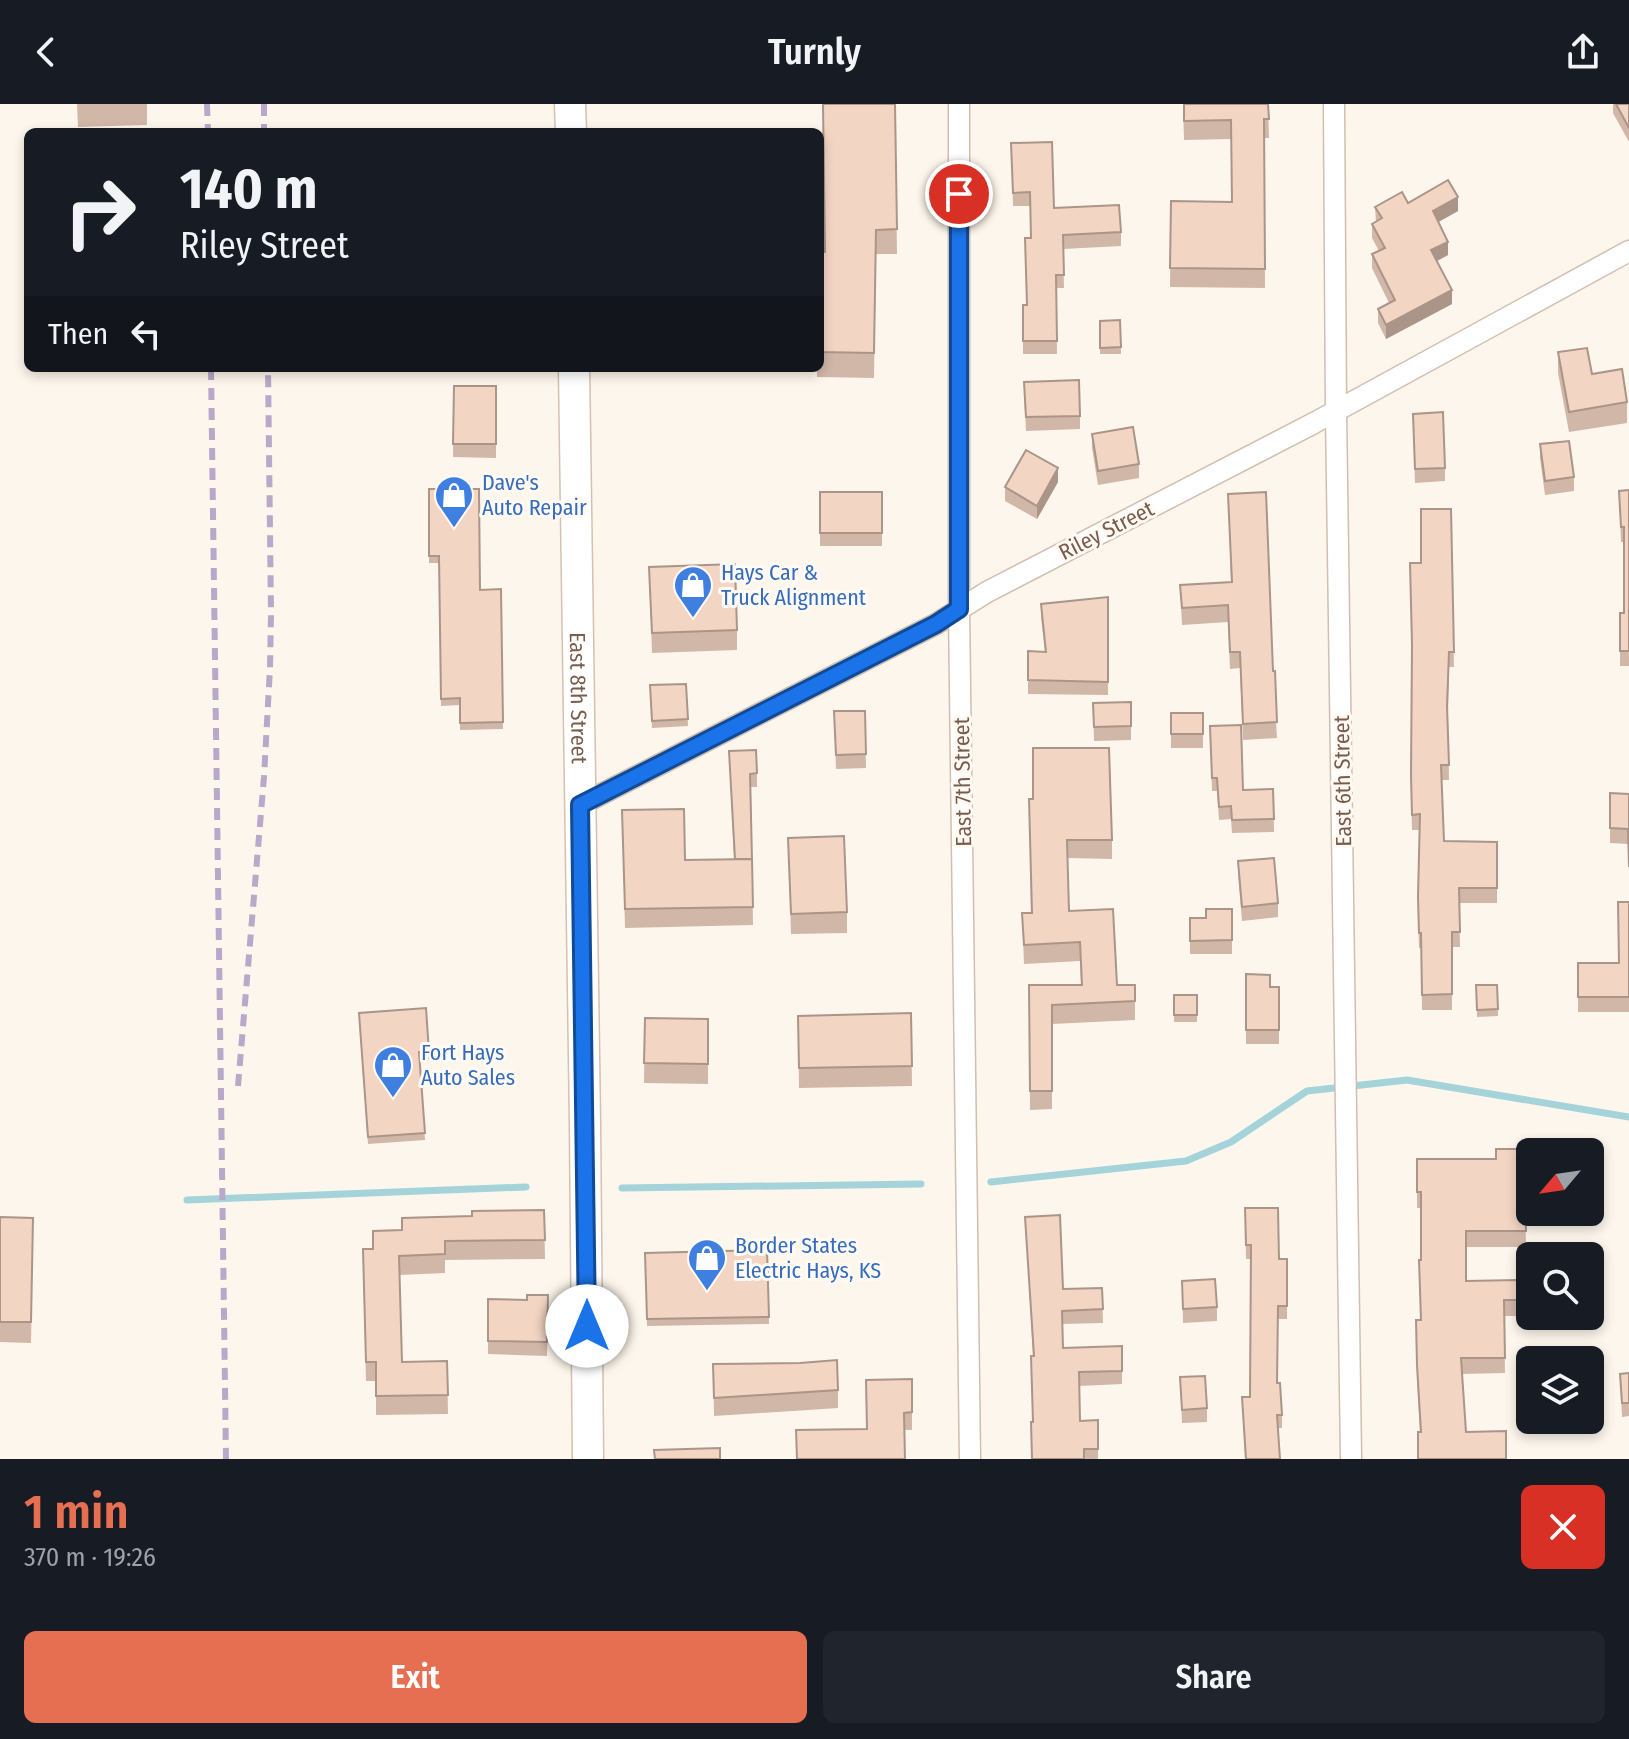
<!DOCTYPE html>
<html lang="en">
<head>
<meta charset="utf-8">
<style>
  body { margin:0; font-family:"Fira Sans Condensed",sans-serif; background:#20242c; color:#f1f3f6; height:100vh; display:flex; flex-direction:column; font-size:30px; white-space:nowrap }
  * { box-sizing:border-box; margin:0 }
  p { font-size:26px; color:#9ea1a6 }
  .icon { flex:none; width:44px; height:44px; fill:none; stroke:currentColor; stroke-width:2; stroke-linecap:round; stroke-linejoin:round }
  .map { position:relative; height:1355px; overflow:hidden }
  .sheet { display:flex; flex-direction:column; background:#171b24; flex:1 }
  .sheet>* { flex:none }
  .guide { position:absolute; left:24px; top:24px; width:800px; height:244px; border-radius:12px; box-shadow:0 4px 12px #0003; background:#171b24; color:#f1f3f6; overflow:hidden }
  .needle { width:52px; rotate:241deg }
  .buttons { position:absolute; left:1516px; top:1034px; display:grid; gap:16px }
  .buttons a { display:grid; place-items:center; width:88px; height:88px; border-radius:12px; background:#171b24; box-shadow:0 4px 12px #0003; font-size:40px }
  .pin { position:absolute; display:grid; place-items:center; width:68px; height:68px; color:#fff; margin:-34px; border:4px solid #fff; border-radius:50%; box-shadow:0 2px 8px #0007 }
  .me { position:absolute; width:88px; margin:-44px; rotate:0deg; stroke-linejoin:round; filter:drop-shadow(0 0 6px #0008) }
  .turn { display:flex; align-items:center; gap:28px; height:168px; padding:0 24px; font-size:36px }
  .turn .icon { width:104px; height:104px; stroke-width:2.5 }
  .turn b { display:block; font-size:56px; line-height:68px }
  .then { display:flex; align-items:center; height:76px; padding:0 24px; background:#0003; gap:16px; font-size:30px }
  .round { display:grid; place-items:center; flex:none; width:84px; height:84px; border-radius:12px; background:#20242c }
  .overview { display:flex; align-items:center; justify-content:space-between; height:136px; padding:0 24px }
  h1 { font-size:48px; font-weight:600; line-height:60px; color:#e76f51 }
  .cta { display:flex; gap:16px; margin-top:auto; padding:16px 24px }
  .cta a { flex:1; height:92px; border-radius:12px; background:#e76f51; color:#fff; font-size:32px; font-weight:600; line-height:92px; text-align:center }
  .cta a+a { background:#20242c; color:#f1f3f6 }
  header { display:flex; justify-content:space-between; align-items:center; height:104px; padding:0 24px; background:#171b24; font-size:36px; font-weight:600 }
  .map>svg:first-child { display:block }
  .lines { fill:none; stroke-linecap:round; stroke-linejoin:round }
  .stream { stroke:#a5d3da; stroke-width:7 }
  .street-casing { stroke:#d1beb0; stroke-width:23 }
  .secondary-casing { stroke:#d6c0b0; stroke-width:33 }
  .street { stroke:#fff; stroke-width:20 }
  .secondary { stroke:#fff; stroke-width:30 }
  .rail { stroke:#b9a8c9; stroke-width:6; stroke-dasharray:12 8; stroke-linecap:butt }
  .wall { fill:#d1b7a8 }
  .shaded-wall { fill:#aa9588 }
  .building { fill:#f3d5c3; stroke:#aa9588; stroke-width:2 }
  .route-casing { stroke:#114b97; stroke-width:20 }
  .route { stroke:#1a73e8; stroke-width:14 }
  .labels { text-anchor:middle; stroke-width:6; stroke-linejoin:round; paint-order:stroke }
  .shop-label { font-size:22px; fill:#366cbe; stroke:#fffaf3; text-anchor:start }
  .street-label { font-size:22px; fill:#7a5c4d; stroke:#fffaf3 }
</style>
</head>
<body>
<header><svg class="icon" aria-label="back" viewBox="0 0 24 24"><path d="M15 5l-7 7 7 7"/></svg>Turnly<svg class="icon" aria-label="share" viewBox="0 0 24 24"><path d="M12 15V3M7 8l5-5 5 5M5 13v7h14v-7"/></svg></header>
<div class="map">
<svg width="1629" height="1355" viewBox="0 0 1629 1355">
  <rect width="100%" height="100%" fill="#fdf6ec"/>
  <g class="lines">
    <g class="stream">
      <polyline points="991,1078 1186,1057 1231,1038 1307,987 1407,976 1629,1013"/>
      <polyline points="622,1084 921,1080"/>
      <polyline points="187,1096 526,1083"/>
    </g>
    <g class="street-casing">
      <g id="street">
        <polyline points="959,0 959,505 970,1355"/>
        <polyline points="1334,0 1336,307 1351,1355"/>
        <polyline points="580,701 936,520 987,488 1314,319 1629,147"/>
      </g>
    </g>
    <g class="secondary-casing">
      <g id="secondary">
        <polyline points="570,0 571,28"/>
        <path id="s1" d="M574,264L585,1020L588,1355"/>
      </g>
    </g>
    <use href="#street" class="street"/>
    <use href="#secondary" class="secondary"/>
    <g class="rail">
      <polyline points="207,0 208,28"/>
      <polyline points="264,0 264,28"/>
      <polyline points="211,264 226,1355"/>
      <polyline points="238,982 264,673 270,564 271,509 268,264"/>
    </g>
  </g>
  <g class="wall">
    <polygon points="77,0 147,0 147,21 78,23"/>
    <polygon points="895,0 897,150 876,150 874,274 817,273 817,264 820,264 820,148 825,148"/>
    <polygon points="1183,0 1268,0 1269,34 1264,34 1265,184 1170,183 1171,97 1232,98 1231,35 1184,36"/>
    <polygon points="1613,0 1629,0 1629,38 1613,9"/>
    <polygon points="1011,39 1054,104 1121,128 1121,142 1063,145 1064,184 1056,184 1057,250 1023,250 1023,201 1026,201 1031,134 1030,102 1013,102"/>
    <polygon points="1408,99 1458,107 1438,118 1448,151 1437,157 1452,200 1386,235 1378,219 1378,205 1389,199 1372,164 1372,150 1379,147 1372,134 1372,120 1376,118 1375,103"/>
    <polygon points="1120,216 1121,250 1100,250 1100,217"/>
    <polygon points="1558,248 1592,270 1627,298 1627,319 1569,328 1558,269"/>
    <polygon points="454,282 496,282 496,354 453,353"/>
    <polygon points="1024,292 1080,312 1080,325 1026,327"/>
    <polygon points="1413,323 1445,364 1445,377 1415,379"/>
    <polygon points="1092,330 1139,360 1139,374 1098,381 1092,344"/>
    <polygon points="1540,340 1574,373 1574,387 1545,391 1540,354"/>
    <polygon points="1058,378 1037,415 1005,397 1005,383"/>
    <polygon points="429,385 480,486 501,485 503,625 460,626 460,601 441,602 439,459 429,459"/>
    <polygon points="1629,386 1629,562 1620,562 1620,509 1624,509 1624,438 1621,438 1619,387"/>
    <rect x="820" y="388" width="62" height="54"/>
    <polygon points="1228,390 1273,567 1277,634 1243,636 1240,564 1230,565 1228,518 1182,521 1180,481 1231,478"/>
    <polygon points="1451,405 1454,563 1449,563 1448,611 1449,676 1442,676 1444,737 1497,738 1497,799 1459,799 1460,843 1452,843 1452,906 1422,906 1421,844 1419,844 1418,808 1420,726 1412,726 1411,687 1412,551 1421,459"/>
    <polygon points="649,463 737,526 737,546 652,549"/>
    <polygon points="1108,493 1108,591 1028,590 1028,547 1045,548 1041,513 1041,500"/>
    <polygon points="686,580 688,622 652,624 650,581"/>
    <polygon points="1131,598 1131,636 1094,637 1093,599"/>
    <polygon points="834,607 865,607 866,664 836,665"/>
    <rect x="1171" y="609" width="32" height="35"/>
    <polygon points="1210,622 1243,686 1273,685 1274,728 1232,729 1231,715 1219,716 1217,687 1212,687"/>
    <polygon points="729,647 757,669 757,683 751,683 753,821 625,824 622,706 685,756 734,755"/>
    <polygon points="1610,689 1629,690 1628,740 1610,739"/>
    <polygon points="1029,695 1112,736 1112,755 1067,754 1069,807 1117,881 1135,881 1135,916 1052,920 1052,1005 1030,1006 1029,881 1081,881 1080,857 1024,860 1022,809 1031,809"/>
    <polygon points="788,734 847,808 847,829 791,830"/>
    <polygon points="1238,757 1278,799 1278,813 1242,817 1238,770"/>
    <polygon points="1629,798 1629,908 1578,908 1578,859 1619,859"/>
    <polygon points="1232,805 1232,850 1190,850 1190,814 1206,814"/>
    <polygon points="1246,870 1270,883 1279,883 1279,940 1246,940"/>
    <polygon points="1476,881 1497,881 1498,912 1477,913"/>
    <rect x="1174" y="891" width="23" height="27"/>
    <polygon points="911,909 912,982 799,984 798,912"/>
    <polygon points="645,914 708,915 708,980 644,979"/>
    <polygon points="359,916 429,948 429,955 419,955 425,1036 368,1040"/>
    <polygon points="1524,1045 1526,1143 1466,1143 1466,1177 1517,1176 1517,1212 1504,1212 1505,1269 1462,1270 1420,1328 1417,1277 1416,1216 1421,1216 1419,1172 1419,1156 1421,1156 1421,1104 1417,1104 1417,1055 1496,1055"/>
    <polygon points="1245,1104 1279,1155 1287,1155 1287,1215 1278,1215 1277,1279 1282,1311 1282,1324 1278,1324 1280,1355 1245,1355 1242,1293 1250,1293 1251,1155 1246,1155"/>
    <polygon points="544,1106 545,1155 445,1156 445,1169 399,1171 402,1258 447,1257 448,1310 376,1311 376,1277 366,1277 363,1164 373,1145 402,1126 472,1112"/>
    <polygon points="0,1113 33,1114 31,1239 0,1238"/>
    <polygon points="1025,1113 1063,1185 1102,1184 1103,1219 1062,1220 1063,1244 1122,1242 1122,1280 1079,1282 1080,1317 1098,1316 1098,1355 1032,1355 1031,1318 1033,1318 1033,1252"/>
    <polygon points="767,1146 769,1220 647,1222 645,1149"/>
    <polygon points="1182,1177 1217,1203 1217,1217 1183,1219"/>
    <polygon points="548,1191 547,1252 488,1250 488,1195 527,1196"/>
    <polygon points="800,1259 838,1286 838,1304 714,1312 713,1260"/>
    <polygon points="1629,1269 1629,1312 1622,1313 1620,1270"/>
    <polygon points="1180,1273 1207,1304 1207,1318 1182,1319"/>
    <polygon points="912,1275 912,1326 866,1325"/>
  </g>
  <g class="shaded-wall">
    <polygon points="1458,93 1458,107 1433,121 1433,107"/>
    <polygon points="1448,138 1448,151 1431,160 1431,146"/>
    <polygon points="1452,186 1452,200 1386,235 1386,221"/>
    <polygon points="1058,364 1058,378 1037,415 1037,402"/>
  </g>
  <g class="building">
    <polygon points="823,0 895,0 897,125 876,126 874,249 820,248 820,148 825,148"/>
    <polygon points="1184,0 1268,0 1269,15 1264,15 1265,165 1170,164 1171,97 1232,98 1231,16 1184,17"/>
    <polygon points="1616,0 1629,0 1629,24"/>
    <polygon points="1052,38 1054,104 1119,101 1121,128 1063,131 1064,171 1056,171 1057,237 1023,237 1023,201 1027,201 1025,134 1031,134 1030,88 1013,89 1011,39"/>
    <polygon points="1448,76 1458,93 1433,107 1448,138 1431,146 1452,186 1386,221 1378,205 1395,196 1372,150 1385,144 1372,120 1382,114 1375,103 1402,88 1408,99"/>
    <polygon points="1120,216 1121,243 1100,244 1100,217"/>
    <polygon points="1587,244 1592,270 1622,265 1627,298 1569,308 1558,248"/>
    <polygon points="1079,276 1080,312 1026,313 1024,278"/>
    <polygon points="454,282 496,282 496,340 453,340"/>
    <polygon points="1443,308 1445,364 1415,365 1413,310"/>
    <polygon points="1133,323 1139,360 1098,367 1092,330"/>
    <polygon points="1569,337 1574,373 1545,377 1540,340"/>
    <polygon points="1026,346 1058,364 1037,402 1005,383"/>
    <polygon points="429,385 479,385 480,486 501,485 503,618 460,619 460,594 441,595 439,452 429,452"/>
    <polygon points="1629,386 1629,547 1620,547 1620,509 1624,509 1624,423 1621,423 1619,387"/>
    <rect x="820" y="388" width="62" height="41"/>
    <polygon points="1266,388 1273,567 1275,567 1277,618 1243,620 1240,548 1230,548 1228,501 1182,504 1180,481 1232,478 1228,390"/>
    <polygon points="1421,405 1451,405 1454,548 1449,548 1447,602 1449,661 1441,661 1444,737 1497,738 1497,784 1459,784 1460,828 1452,828 1452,890 1422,891 1421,829 1419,829 1418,793 1420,710 1412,711 1411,672 1412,540 1410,459 1421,459"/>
    <polygon points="735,460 737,526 652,529 649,463"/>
    <polygon points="1108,493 1108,578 1028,576 1028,547 1046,548 1041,500"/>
    <polygon points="686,580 688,615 652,617 650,581"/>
    <polygon points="1131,598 1131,622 1094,623 1093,599"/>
    <polygon points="834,607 865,607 866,650 836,651"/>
    <rect x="1171" y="609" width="32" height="21"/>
    <polygon points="1241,621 1243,686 1273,685 1274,715 1232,716 1231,702 1219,703 1217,674 1212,674 1210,622"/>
    <polygon points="1033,644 1109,644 1112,736 1067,736 1069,807 1113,805 1117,881 1135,881 1135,897 1052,901 1052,987 1030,987 1029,881 1082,881 1080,838 1024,841 1022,809 1032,809 1029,695 1033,695"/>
    <polygon points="756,646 757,669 750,670 752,755 735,755 729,647"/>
    <polygon points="1610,689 1629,690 1629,763 1628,725 1610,724"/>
    <polygon points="684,705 685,756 752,755 753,803 625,805 622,706"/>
    <polygon points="844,732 847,808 791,810 788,734"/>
    <polygon points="1274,754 1278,799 1242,803 1238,757"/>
    <polygon points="1618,798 1629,798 1629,893 1578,893 1578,859 1619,859"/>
    <polygon points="1206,805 1232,805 1232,836 1190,837 1190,814 1206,814"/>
    <polygon points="1246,870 1270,871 1270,883 1279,883 1279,926 1246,926"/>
    <polygon points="1476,881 1497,881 1498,905 1477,906"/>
    <rect x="1174" y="891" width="23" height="20"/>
    <polygon points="426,904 429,948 419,948 425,1029 368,1033 359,909"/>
    <polygon points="911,909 912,962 799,964 798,912"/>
    <polygon points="645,914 708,915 708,960 644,959"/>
    <polygon points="1496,1045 1524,1045 1526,1127 1466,1127 1466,1177 1517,1176 1517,1196 1504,1196 1505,1254 1461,1254 1466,1328 1506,1327 1506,1355 1418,1355 1418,1328 1421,1328 1417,1261 1416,1216 1421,1216 1419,1156 1421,1156 1421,1088 1417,1088 1417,1055 1496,1055"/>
    <polygon points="1245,1104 1278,1104 1279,1155 1287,1155 1287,1202 1278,1202 1277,1279 1280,1279 1282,1311 1277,1311 1280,1355 1246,1355 1242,1293 1250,1293 1251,1141 1246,1141"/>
    <polygon points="544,1106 545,1136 445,1137 445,1150 399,1152 402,1258 447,1257 448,1291 376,1292 376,1258 366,1258 363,1145 373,1145 373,1127 402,1126 402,1114 472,1112 472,1107"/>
    <polygon points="1060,1111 1063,1185 1102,1184 1103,1205 1062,1207 1063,1244 1122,1242 1122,1267 1079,1268 1080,1317 1098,1316 1098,1345 1084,1345 1084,1355 1032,1355 1031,1318 1033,1318 1031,1252 1034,1252 1025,1113"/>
    <polygon points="0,1113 33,1114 31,1218 0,1218"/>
    <polygon points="767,1146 769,1213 647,1215 645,1149"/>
    <polygon points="1215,1175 1217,1203 1183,1205 1182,1177"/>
    <polygon points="527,1191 548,1191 547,1238 488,1237 488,1195 527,1196"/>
    <polygon points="837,1256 838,1286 714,1294 713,1260 800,1259"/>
    <polygon points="1629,1269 1629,1299 1622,1299 1620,1270"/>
    <polygon points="1205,1272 1207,1304 1182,1306 1180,1273"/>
    <polygon points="912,1275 912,1308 904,1309 905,1355 797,1355 796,1326 867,1325 866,1276"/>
    <polygon points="720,1344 720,1355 655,1355 654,1346"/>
  </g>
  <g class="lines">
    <g class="route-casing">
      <polyline id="route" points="587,1222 580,701 936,520 959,505 959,90"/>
    </g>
    <use href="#route" class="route"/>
  </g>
  <defs>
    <g id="shop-pin" transform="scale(2)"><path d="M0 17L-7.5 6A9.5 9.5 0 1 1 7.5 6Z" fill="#3f7fe0" stroke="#fffaf3"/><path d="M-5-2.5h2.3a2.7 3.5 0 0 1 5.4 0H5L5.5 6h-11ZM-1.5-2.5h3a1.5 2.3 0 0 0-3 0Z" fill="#fff"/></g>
  </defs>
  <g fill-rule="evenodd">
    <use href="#shop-pin" x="454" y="391"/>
    <use href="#shop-pin" x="693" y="481"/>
    <use href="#shop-pin" x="393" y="961"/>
    <use href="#shop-pin" x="707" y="1154"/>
  </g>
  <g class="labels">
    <g class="shop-label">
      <text x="482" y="386">Dave's<tspan x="482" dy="25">Auto Repair</tspan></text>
      <text x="721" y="476">Hays Car &amp;<tspan x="721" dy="25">Truck Alignment</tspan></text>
      <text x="421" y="956">Fort Hays<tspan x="421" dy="25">Auto Sales</tspan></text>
      <text x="735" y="1149">Border States<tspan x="735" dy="25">Electric Hays, KS</tspan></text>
    </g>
    <g class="street-label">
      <text transform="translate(1106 426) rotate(-27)" y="8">Riley Street</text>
      <text dy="8" stroke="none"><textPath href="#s1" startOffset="330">East 8th Street</textPath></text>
      <text transform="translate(1342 677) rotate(-91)" y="8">East 6th Street</text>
      <text transform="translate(962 678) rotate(-91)" y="8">East 7th Street</text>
    </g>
  </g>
</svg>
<div class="buttons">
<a><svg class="needle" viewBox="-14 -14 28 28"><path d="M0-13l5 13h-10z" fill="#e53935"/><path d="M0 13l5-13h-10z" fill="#9ea1a6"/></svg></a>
<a><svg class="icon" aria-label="search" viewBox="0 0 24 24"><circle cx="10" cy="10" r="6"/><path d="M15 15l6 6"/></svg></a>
<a><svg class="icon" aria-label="layers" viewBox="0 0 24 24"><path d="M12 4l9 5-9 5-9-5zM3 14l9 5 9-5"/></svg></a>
</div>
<div class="pin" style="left:959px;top:90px;background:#d93025"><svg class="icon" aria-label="arrive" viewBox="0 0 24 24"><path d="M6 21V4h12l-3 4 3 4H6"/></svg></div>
<svg class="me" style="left:587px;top:1222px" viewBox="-20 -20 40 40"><circle r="19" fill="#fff"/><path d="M0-13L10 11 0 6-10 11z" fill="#1a73e8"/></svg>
<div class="guide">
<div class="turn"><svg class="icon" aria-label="right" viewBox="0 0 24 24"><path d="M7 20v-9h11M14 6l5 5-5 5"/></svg><div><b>140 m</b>Riley Street</div></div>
<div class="then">Then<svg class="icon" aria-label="left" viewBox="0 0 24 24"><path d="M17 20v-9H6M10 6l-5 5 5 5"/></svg></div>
</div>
</div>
<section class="sheet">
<div class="overview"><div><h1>1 min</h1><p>370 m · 19:26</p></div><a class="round" style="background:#d93025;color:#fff"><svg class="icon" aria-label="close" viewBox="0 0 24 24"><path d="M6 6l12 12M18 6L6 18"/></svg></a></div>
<div class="cta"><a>Exit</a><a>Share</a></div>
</section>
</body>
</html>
